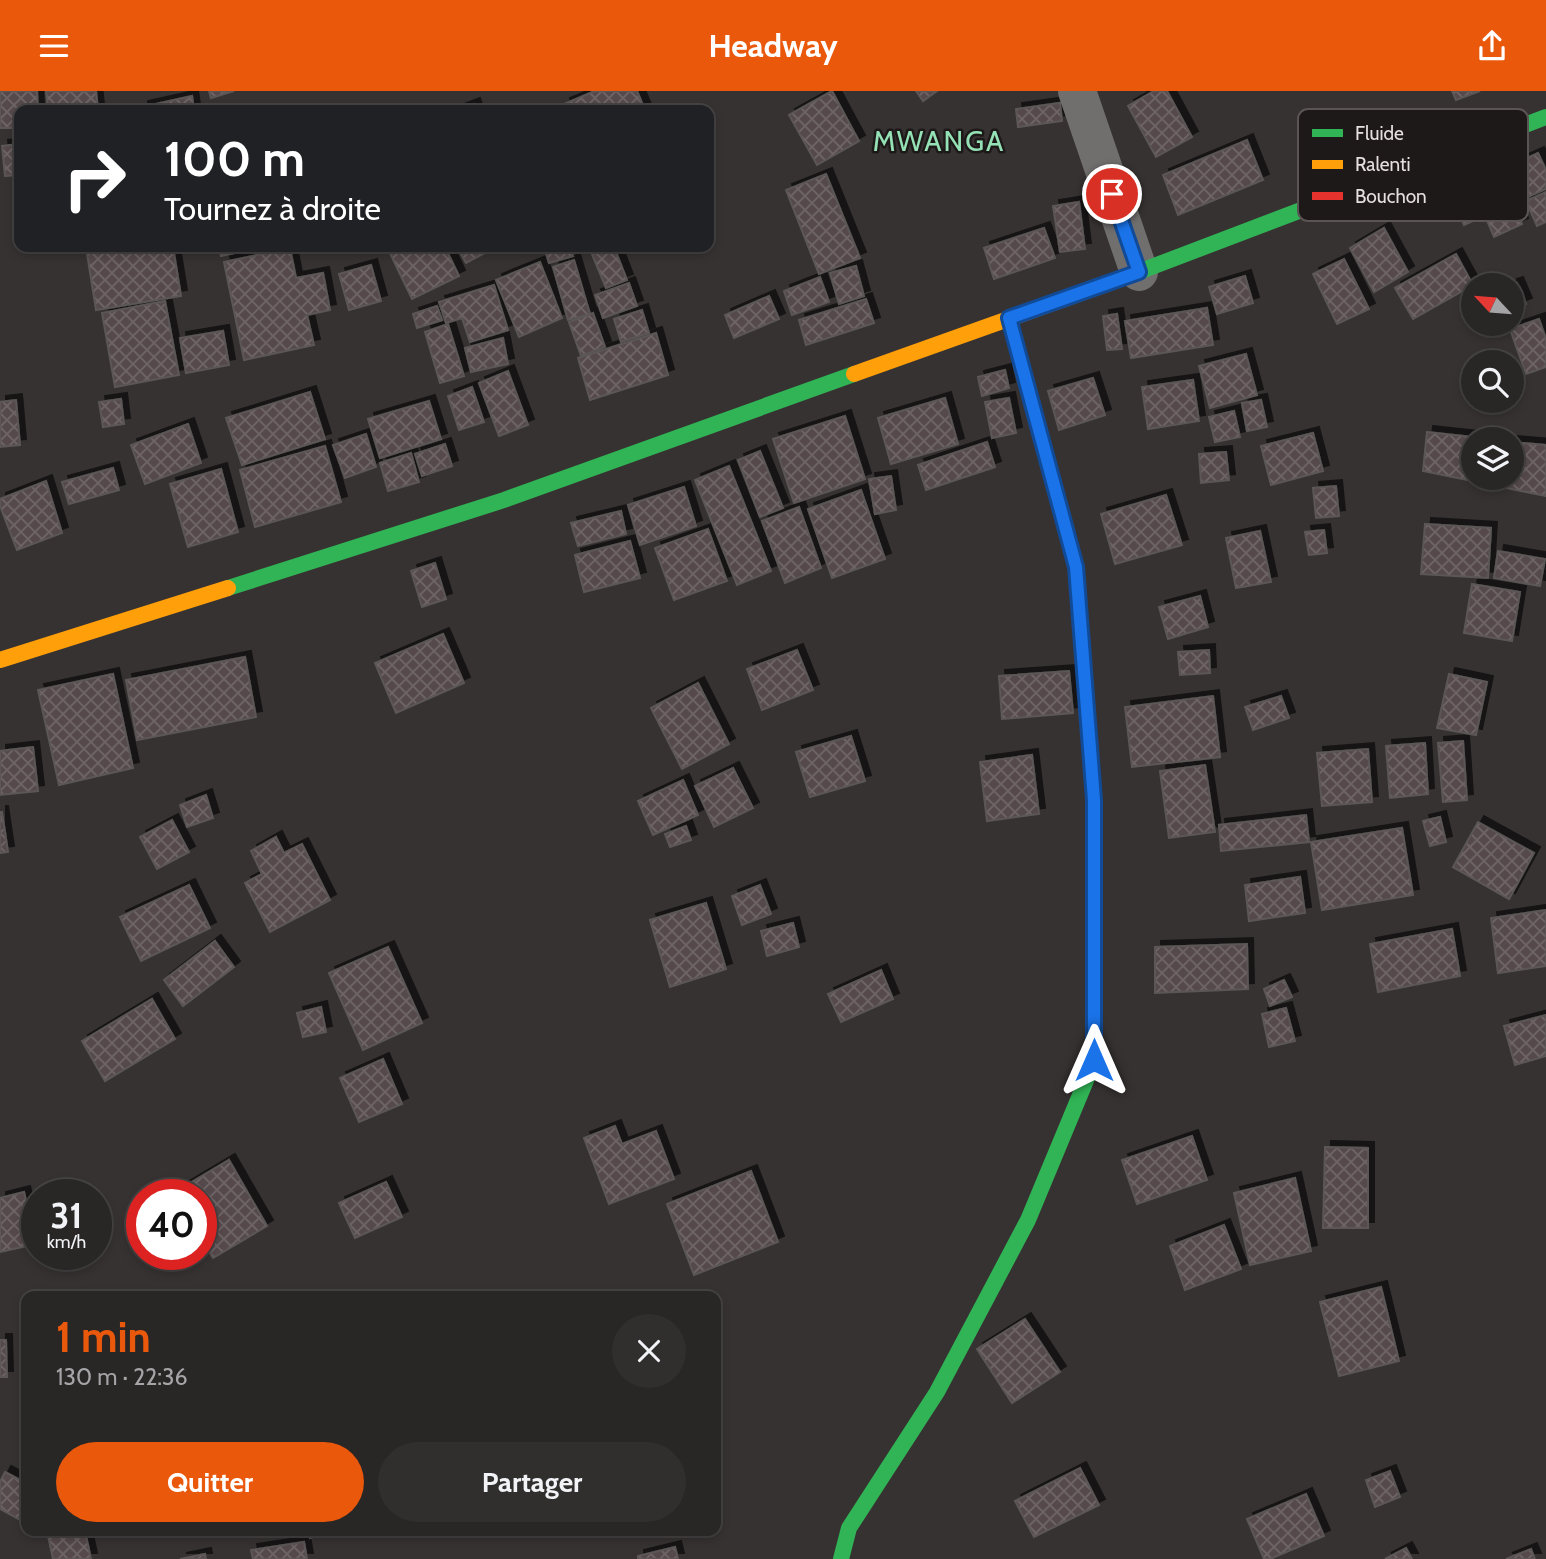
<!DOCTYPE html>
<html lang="fr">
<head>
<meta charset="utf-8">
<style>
  body { margin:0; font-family:Cabin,sans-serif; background:#312e2e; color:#f1f3f6; height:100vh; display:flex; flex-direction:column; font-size:26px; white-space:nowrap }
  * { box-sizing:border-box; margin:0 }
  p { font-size:23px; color:#a5a5a7 }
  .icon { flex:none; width:38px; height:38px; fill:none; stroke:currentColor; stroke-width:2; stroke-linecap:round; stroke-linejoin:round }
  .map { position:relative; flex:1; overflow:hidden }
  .drawer { position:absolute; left:21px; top:1200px; width:700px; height:245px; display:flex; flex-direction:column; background:#292626; border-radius:14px; box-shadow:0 4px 10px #0003,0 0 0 2px #454343 }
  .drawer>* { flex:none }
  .hud { position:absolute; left:14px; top:14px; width:700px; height:147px; border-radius:14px; box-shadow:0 4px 10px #0003,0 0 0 2px #454343; background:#202124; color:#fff; overflow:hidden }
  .needle { width:46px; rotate:296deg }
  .buttons { position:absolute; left:1461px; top:182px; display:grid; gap:14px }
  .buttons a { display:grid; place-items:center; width:63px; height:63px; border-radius:50%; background:#292626; box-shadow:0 4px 10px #0003,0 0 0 2px #454343; font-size:35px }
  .speed { position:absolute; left:21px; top:1088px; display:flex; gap:14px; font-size:35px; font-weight:700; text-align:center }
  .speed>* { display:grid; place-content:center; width:91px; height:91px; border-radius:50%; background:#292626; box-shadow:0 4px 10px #0003,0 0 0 2px #454343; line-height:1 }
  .speed small { font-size:18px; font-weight:400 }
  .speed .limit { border:10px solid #d22; background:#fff; color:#111 }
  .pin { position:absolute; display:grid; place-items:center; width:60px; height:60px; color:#fff; margin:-30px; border:4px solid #fff; border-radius:50%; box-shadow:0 2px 7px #0007 }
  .me { position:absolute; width:77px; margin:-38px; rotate:0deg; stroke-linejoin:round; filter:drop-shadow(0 0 5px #0008) }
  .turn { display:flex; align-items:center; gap:24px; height:147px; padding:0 35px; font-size:32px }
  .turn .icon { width:91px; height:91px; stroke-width:2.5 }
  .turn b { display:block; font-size:49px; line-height:60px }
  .round { display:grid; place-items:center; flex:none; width:74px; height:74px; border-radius:37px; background:#312e2e }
  .summary { display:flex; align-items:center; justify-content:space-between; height:119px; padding:0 35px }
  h1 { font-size:42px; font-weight:700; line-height:52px; color:#ea580c }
  .cta { display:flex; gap:14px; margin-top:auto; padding:14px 35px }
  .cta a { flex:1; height:80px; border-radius:42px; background:#ea580c; color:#fff; font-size:28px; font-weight:700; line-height:80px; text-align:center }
  .cta a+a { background:#312e2e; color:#f1f3f6 }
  header { display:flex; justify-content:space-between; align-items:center; height:91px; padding:0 35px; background:#ea580c; color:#fff; font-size:32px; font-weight:700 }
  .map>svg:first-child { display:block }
  .building { fill:url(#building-cross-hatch); stroke:#5b5757; stroke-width:2; filter:url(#shadow) }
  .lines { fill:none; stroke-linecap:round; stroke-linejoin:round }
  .street { stroke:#716e6e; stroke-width:38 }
  .fast { stroke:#30b455; stroke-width:16 }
  .slow { stroke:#ff9f0a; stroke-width:16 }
  .jam { stroke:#e5322d; stroke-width:16 }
  .route-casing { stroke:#114b97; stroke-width:18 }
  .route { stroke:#1a73e8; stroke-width:12 }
  .labels { text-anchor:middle; stroke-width:5; stroke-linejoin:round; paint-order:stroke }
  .quarter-label { font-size:28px; letter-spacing:2px; fill:#94e2b6; stroke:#1e1919 }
  .key { fill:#1e1919; stroke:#5a5455; stroke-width:2 }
  .key-label { font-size:19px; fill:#e6dfe0 }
</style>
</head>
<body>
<header><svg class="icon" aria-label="menu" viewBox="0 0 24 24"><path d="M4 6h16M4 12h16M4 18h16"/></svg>Headway<svg class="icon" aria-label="share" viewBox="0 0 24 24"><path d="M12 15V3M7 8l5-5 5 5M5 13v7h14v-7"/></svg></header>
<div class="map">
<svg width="1546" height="1468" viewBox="0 0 1546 1468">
  <defs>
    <pattern id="building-cross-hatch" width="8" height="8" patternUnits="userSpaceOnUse" patternTransform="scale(1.75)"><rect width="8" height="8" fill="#564a4c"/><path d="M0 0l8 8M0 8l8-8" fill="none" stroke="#6e6466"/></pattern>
    <filter id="shadow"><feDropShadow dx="6" dy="-6" stdDeviation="0" flood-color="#0009"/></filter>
  </defs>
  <rect width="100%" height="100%" fill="#373232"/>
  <g class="building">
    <polygon points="0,0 37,0 38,19 19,19 19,37 0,37"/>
    <polygon points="46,0 96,0 98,19 48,19"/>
    <polygon points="209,0 234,0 211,7"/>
    <polygon points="595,0 637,0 645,19 566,19 564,13"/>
    <polygon points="832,0 859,50 817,74 789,24"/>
    <polygon points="916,0 937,0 923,10"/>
    <polygon points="1154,0 1167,0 1192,46 1156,66 1128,15"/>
    <polygon points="1452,0 1480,0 1456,9"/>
    <polygon points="192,5 194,19 142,19 142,16"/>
    <polygon points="1060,12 1062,30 1018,36 1016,18"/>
    <polygon points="474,13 476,19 458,19"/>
    <polygon points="1247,49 1263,89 1178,124 1163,84"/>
    <polygon points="19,53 19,84 5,85 2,55"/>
    <polygon points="1538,62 1546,79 1546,98 1464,134 1450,102"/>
    <polygon points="826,83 860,167 819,183 786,99"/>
    <polygon points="1546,101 1546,131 1537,135 1526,110"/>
    <polygon points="1079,111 1085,158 1060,161 1053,115"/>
    <polygon points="1514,115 1522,133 1494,146 1486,127"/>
    <polygon points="1044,137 1055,167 994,188 984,157"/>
    <polygon points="1384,137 1408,181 1374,201 1350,157"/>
    <polygon points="86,156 173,156 181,205 96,219"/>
    <polygon points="219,156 261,156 221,165"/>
    <polygon points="387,156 445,156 459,185 412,208"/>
    <polygon points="457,156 496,156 466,172"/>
    <polygon points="544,156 570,156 573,165 549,172"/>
    <polygon points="589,156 614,156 627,189 606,197"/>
    <polygon points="290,157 296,187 323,182 330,219 307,224 314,254 244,269 224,171"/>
    <polygon points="1456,163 1473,194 1413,228 1395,197"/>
    <polygon points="1344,168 1369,218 1337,233 1313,183"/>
    <polygon points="574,169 590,223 568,229 553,176"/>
    <polygon points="540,171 562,227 519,246 496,189"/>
    <polygon points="371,174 381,210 349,219 339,183"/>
    <polygon points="856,175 864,205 839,213 830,182"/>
    <polygon points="1245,185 1253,212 1217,223 1209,196"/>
    <polygon points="820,186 829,211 792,224 784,200"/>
    <polygon points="629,192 637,215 603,227 595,204"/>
    <polygon points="1517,192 1526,213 1512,218 1511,194"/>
    <polygon points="494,194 508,239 470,251 462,227 446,232 439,211"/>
    <polygon points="769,205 779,228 734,247 725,224"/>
    <polygon points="866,208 874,232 806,254 799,229"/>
    <polygon points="165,210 179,284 115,296 102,222"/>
    <polygon points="437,215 442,229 417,237 413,223"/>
    <polygon points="1207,217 1213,254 1131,267 1125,230"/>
    <polygon points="642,219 649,242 621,251 614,228"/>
    <polygon points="593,222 605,256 581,265 569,231"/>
    <polygon points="1117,223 1122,258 1107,259 1103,225"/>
    <polygon points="1539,228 1546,248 1546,276 1526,283 1510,238"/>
    <polygon points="448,233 464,285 440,292 425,241"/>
    <polygon points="223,240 229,274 186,282 180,247"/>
    <polygon points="656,242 668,284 590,309 578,267"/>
    <polygon points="503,247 508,273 471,281 465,257"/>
    <polygon points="1246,263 1257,304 1210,317 1199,275"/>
    <polygon points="1005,279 1009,297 982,305 978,286"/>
    <polygon points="508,280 528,334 499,345 479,292"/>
    <polygon points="1093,287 1105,324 1059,339 1048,300"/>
    <polygon points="1193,289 1199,330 1148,338 1142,296"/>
    <polygon points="472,296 484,331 459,339 448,305"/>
    <polygon points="310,301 325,348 242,374 226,327"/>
    <polygon points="945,307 958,353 891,373 878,327"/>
    <polygon points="1009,307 1016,342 992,347 985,311"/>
    <polygon points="121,308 124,333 103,336 99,311"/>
    <polygon points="16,309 20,354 0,356 0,311"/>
    <polygon points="1261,309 1267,336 1247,340 1242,312"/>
    <polygon points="429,310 441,348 380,367 368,328"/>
    <polygon points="1234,320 1240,346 1215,351 1209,326"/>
    <polygon points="845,325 865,388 794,412 773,348"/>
    <polygon points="188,333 201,372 145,393 131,354"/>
    <polygon points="1427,341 1491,348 1474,348 1474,387 1512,387 1512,351 1546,354 1546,405 1423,380"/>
    <polygon points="1313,342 1323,380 1271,394 1261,355"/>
    <polygon points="366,343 376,376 345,387 333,354"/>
    <polygon points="987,351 995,376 926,399 918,374"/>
    <polygon points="445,353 452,375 422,385 415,363"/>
    <polygon points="325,355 341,411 255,436 240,379"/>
    <polygon points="760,360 783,417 760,426 738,369"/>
    <polygon points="1226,361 1229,389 1201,392 1199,363"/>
    <polygon points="411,362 419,391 388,400 380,372"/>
    <polygon points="729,375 771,480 737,494 695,389"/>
    <polygon points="113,377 119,399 69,413 62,391"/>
    <polygon points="221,378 238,441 188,456 170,393"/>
    <polygon points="891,385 896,419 875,423 869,388"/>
    <polygon points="46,390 62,442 17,459 0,415 0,408"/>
    <polygon points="1336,395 1339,425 1316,427 1313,397"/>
    <polygon points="684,396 696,435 640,454 628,414"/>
    <polygon points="861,399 885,468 832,487 808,418"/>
    <polygon points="1166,404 1182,454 1115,473 1101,423"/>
    <polygon points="799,416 821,477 785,492 762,430"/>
    <polygon points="621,420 626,443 578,455 571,432"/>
    <polygon points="1425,433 1491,437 1488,487 1421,483"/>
    <polygon points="708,438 727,490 674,509 655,457"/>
    <polygon points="1324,439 1327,462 1309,464 1305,441"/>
    <polygon points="1260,440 1271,491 1236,497 1226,447"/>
    <polygon points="630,450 640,487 584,501 575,464"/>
    <polygon points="1498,460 1545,468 1540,495 1494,487"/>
    <polygon points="435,472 446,508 422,516 411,480"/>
    <polygon points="1472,493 1520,501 1512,550 1464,542"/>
    <polygon points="1200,505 1208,536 1168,548 1159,516"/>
    <polygon points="443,543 464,592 396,622 375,572"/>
    <polygon points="797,559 813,599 762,619 747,578"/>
    <polygon points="1209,559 1210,582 1180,584 1178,561"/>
    <polygon points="245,566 256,626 137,649 126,589"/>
    <polygon points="1069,580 1073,622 1002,628 999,585"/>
    <polygon points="113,583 133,677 59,694 38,599"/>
    <polygon points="1449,583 1487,591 1476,644 1437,637"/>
    <polygon points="698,592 729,653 682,678 651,617"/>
    <polygon points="1213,605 1220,666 1132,676 1125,616"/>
    <polygon points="1281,605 1289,627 1253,639 1245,616"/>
    <polygon points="851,645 865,690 810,706 796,661"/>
    <polygon points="1463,650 1467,709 1443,711 1438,652"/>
    <polygon points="1425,652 1428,703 1390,707 1386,655"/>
    <polygon points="33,656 38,700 0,704 0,660"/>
    <polygon points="1368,658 1372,711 1322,715 1317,662"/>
    <polygon points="1032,664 1039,723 987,730 980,671"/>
    <polygon points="1205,674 1215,741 1169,747 1160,680"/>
    <polygon points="733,677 753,717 714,736 695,695"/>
    <polygon points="683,689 698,724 653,744 638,710"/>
    <polygon points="206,704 213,727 187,736 180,714"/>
    <polygon points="0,721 2,721 8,761 0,762"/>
    <polygon points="1306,724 1309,751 1221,760 1219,734"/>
    <polygon points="1440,726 1446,751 1430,755 1423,730"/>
    <polygon points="172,729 189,761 157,778 140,746"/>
    <polygon points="1478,731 1534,762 1509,808 1453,776"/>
    <polygon points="686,735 691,749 670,756 665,743"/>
    <polygon points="1402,737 1413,804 1322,819 1311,751"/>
    <polygon points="276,746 284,762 302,753 330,809 270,841 245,792 262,783 251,760"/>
    <polygon points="1300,786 1305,822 1249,830 1245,794"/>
    <polygon points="189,794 210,837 141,870 120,826"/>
    <polygon points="760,794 771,823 742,834 732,805"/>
    <polygon points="706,812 726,878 670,896 650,829"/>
    <polygon points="1546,819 1546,875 1498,882 1491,827"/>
    <polygon points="793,832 799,856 767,865 761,840"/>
    <polygon points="1452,838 1460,885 1378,901 1370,853"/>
    <polygon points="215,850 234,876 183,915 164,889"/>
    <polygon points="1247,853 1248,898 1155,902 1155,856"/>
    <polygon points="388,856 422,932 363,959 329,882"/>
    <polygon points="881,879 893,908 841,931 828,903"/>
    <polygon points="1284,889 1292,906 1270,915 1264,898"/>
    <polygon points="152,908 175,948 105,990 82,950"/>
    <polygon points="321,916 326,941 303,946 297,922"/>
    <polygon points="1286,917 1295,950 1269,956 1262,923"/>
    <polygon points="1546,924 1546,965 1515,974 1504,935"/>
    <polygon points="383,968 402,1013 359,1031 340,987"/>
    <polygon points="615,1035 622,1053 656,1040 674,1088 609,1113 584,1047"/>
    <polygon points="1192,1045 1207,1089 1137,1113 1122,1069"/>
    <polygon points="1325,1056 1368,1057 1368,1137 1323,1137"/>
    <polygon points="229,1069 267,1135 213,1167 201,1147 201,1104 176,1104 175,1101"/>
    <polygon points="751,1080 778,1151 694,1184 667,1113"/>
    <polygon points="1295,1087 1311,1160 1250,1174 1234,1102"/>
    <polygon points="386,1091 402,1126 355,1147 339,1112"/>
    <polygon points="24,1101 36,1153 0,1161 0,1107"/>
    <polygon points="1224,1134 1241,1178 1185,1199 1170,1155"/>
    <polygon points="1381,1196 1399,1270 1339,1285 1320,1211"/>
    <polygon points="1025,1228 1060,1281 1012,1312 977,1258"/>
    <polygon points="0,1249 6,1249 7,1286 0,1286"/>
    <polygon points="1080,1377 1099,1414 1034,1446 1015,1410"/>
    <polygon points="1390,1380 1400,1406 1375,1416 1366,1389"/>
    <polygon points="5,1381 26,1392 26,1422 22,1430 0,1418 0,1391"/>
    <polygon points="1306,1403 1324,1445 1270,1468 1264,1468 1247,1428"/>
    <polygon points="47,1440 85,1440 91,1468 53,1468"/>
    <polygon points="308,1440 334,1440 310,1447"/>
    <polygon points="304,1451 307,1468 253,1468 251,1459"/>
    <polygon points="675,1456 678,1468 638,1468 638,1465"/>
    <polygon points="1406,1457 1412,1468 1385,1468"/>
    <polygon points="1531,1458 1535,1468 1506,1468"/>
    <polygon points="205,1463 206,1468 180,1468"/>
  </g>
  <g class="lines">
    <polyline class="street" points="1077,0 1139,181"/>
    <g class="fast">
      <polyline points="1112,191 1546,26"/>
      <polyline points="1009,227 1076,476 1087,614"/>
      <polyline points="228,497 504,409 854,283"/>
      <polyline points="841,1468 849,1437 937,1301 1028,1129 1095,968"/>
    </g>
    <g class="slow">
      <polyline points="854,283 1112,191"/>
      <polyline points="0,569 228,497"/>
    </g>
    <polyline class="jam" points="1087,614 1094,709 1095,968"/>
  </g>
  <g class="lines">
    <g class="route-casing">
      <polyline id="route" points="1094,969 1094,709 1076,476 1009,227 1139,181 1112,103"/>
    </g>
    <use href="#route" class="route"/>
  </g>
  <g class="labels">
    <g class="quarter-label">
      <text x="939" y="60">MWANGA</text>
    </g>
  </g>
  <rect x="1298" y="18" width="230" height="112" rx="10" class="key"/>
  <rect x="1312" y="38" width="31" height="8" fill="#30b455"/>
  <rect x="1312" y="69" width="31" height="9" fill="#ff9f0a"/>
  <rect x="1312" y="101" width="31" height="8" fill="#e5322d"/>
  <g class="key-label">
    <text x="1355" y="49">Fluide</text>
    <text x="1355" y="80">Ralenti</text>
    <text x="1355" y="112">Bouchon</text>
  </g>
</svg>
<div class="buttons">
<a><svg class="needle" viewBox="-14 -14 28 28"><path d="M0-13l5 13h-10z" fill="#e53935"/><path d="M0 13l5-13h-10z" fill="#a5a5a7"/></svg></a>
<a><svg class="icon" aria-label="search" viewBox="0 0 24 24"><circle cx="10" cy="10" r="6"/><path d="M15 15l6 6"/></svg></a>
<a><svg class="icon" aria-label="layers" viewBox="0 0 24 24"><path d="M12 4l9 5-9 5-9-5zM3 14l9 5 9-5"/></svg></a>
</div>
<div class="speed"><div>31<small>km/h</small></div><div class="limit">40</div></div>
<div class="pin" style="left:1112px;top:103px;background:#d93025"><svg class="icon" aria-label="arrive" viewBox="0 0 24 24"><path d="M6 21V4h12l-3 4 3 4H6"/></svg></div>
<svg class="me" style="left:1094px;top:969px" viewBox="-20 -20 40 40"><path d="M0-17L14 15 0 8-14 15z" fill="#1a73e8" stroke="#fff" stroke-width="4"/></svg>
<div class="hud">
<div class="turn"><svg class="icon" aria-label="right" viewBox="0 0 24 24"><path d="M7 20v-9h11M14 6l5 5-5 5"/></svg><div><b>100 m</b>Tournez à droite</div></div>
</div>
<section class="drawer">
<div class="summary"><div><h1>1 min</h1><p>130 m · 22:36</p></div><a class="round"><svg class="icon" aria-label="close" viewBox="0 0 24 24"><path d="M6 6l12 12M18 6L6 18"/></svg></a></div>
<div class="cta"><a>Quitter</a><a>Partager</a></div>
</section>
</div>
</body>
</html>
